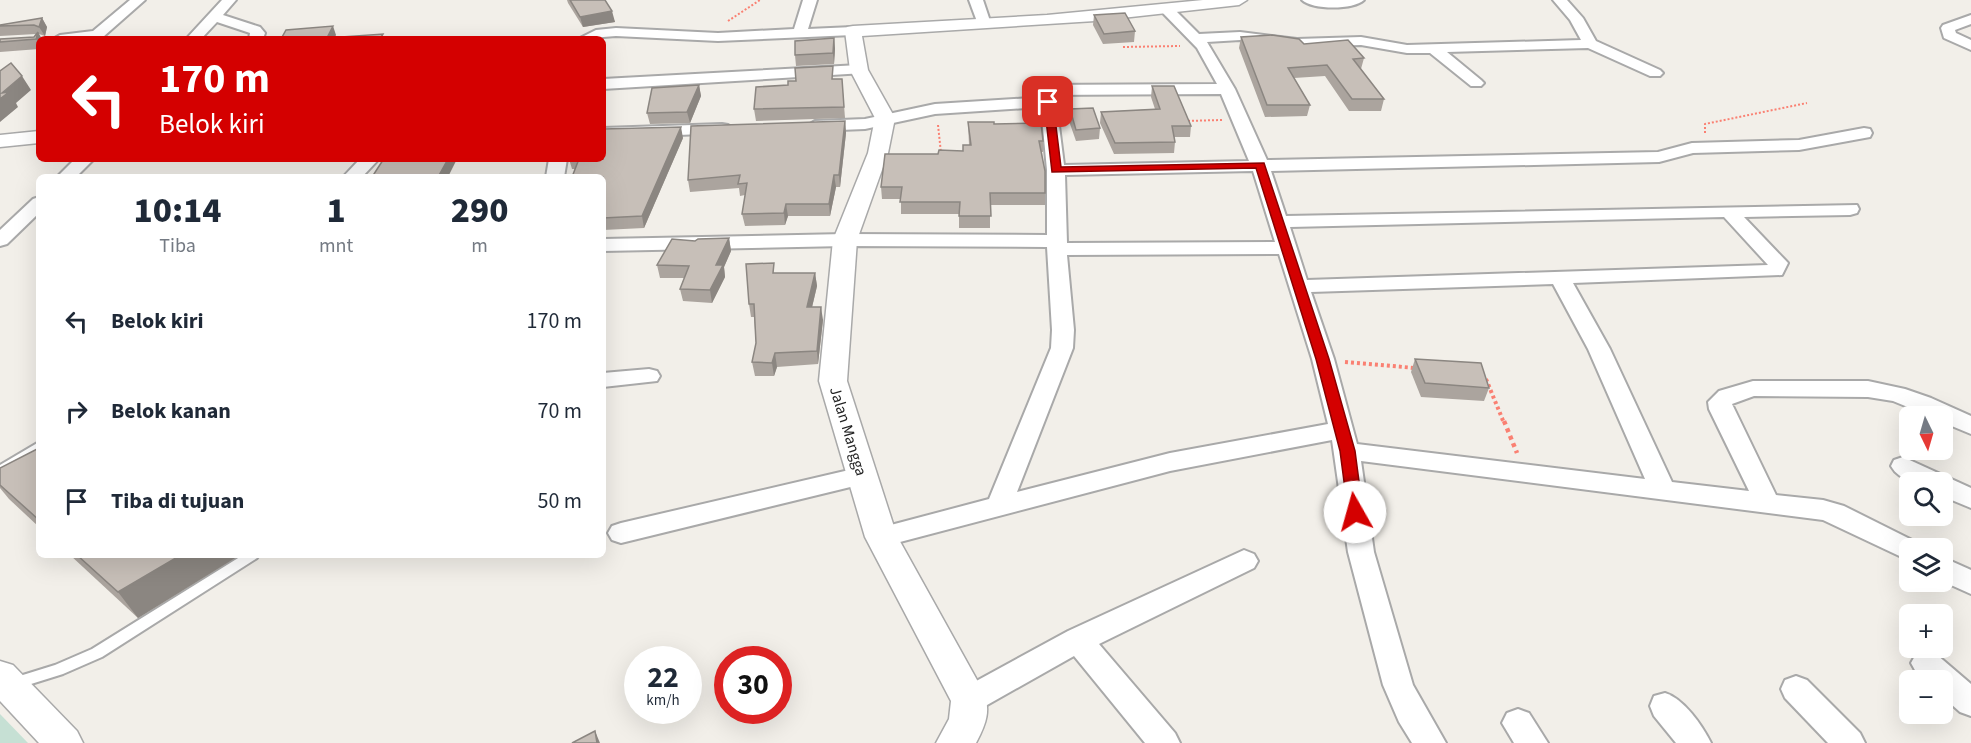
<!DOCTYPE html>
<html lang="id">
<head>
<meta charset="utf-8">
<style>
  body { margin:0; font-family:"Source Sans 3",sans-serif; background:#f2f2f3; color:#1f2937; height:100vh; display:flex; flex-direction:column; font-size:22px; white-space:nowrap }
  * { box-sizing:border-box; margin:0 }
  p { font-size:20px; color:#747a83 }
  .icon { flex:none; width:33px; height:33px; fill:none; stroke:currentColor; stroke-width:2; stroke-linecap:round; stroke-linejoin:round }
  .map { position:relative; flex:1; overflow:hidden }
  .drawer { position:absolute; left:36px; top:174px; width:570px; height:384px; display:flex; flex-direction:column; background:#fff; border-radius:9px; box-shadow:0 6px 24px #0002 }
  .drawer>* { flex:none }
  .top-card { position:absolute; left:36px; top:36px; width:570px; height:126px; border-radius:9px; box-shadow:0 6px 24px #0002; background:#d40000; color:#fff; overflow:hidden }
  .needle { width:39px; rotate:175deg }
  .fabs { position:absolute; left:1899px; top:406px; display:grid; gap:12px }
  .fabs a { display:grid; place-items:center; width:54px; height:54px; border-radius:9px; background:#fff; box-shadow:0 6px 24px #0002; font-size:30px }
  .speed { position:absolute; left:624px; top:646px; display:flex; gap:12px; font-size:30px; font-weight:700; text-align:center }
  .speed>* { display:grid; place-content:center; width:78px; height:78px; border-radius:50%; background:#fff; box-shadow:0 6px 24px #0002; line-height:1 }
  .speed small { font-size:15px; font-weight:400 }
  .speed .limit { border:9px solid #d22; background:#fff; color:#111 }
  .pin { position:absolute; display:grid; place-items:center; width:51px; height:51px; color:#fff; margin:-26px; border-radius:12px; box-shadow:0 3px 9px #0006 }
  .me { position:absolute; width:66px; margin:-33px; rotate:353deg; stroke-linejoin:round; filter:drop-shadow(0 0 4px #0008) }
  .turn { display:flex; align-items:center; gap:21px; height:126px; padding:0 24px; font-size:27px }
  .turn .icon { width:78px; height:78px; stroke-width:2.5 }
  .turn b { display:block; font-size:42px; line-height:51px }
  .eta { display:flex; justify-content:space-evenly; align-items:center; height:102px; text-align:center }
  .eta b { font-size:36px; font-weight:800; line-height:42px }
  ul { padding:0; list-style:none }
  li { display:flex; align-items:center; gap:18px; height:90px; padding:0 24px }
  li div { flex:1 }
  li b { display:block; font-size:22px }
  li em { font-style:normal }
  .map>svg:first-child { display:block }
  .wetland { fill:#c6e0d4 }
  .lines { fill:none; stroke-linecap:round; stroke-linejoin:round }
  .service-casing { stroke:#a9a9a9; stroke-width:4 }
  .minor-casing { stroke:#a9a9a9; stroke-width:4 }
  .tertiary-casing { stroke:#a9a9a9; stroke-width:3 }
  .path-far2 { stroke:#fa8072; stroke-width:2; stroke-dasharray:2 2; stroke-linecap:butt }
  .path-far1 { stroke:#fa8072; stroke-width:4; stroke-dasharray:3 3; stroke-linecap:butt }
  .path { stroke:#fa8072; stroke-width:4.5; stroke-dasharray:4 4; stroke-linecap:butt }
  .service { fill:#fff; fill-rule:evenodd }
  .minor { fill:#fff; fill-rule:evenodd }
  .tertiary { fill:#fff; fill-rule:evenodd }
  .wall { fill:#aba49e }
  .shaded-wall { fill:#8b8681 }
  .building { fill:#c7bfb8; stroke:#8b8681; stroke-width:1.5 }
  .route { fill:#d40000; stroke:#8a0000; stroke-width:1.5 }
  .labels { text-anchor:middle; stroke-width:4.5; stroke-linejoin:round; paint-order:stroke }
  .street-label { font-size:16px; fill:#222; stroke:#fff }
</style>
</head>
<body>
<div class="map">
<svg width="1971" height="743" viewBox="0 0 1971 743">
  <rect width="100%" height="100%" fill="#f2efe9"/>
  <polygon class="wetland" points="0,714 28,743 0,743"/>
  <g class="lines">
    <g class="service-casing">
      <g id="service">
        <polygon points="39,442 39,451 0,474 0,465"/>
        <polygon points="243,555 259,555 257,558 102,657 63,674 15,689 10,687 8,683 10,679 55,665 92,649"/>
      </g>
    </g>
    <g class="minor-casing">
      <g id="minor">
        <polygon points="130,0 145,0 103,37 53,39 60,35 93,31"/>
        <polygon points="222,0 236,0 223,15 260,27 265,33 263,39 249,39 250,33 217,22 201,39 186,39"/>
        <polygon points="803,0 817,0 808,29 853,27 860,31 853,35 718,41 616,36 578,39 596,30 616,28 718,33 794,29"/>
        <polygon points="969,0 983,0 991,24 989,27 979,27"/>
        <path d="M1302,0H1364C1353,10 1313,10 1302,0Z"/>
        <path d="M1553,0H1567L1583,18L1596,41L1660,70L1663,73L1660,76H1650L1588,48L1447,52L1481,80L1484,83L1481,86H1471L1430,53H1407L1361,45L1297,47L1240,40L1207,42L1235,89L1267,160L1658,152L1692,143L1799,140L1864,128L1870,129L1872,133L1870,137L1799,150L1693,153L1659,162L1271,171L1286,216L1857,205L1859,209L1857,213L1850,215L1744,217L1788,263L1782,275L1573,283L1610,349L1672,482L1749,491L1709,409L1708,402L1719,391L1753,381H1868L1905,389L1931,398L1971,416V434L1942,422V417H1932L1893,401L1868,397L1754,396L1732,404L1776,495L1823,500L1844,506L1920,544L1922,549H1910V561L1823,520L1361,461L1374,552L1413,685L1446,743H1412L1399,722L1383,685L1348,552L1332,440L1170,471L881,547L872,544L868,537L872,530L989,499L1051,348L1052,330L1047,247L845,246L603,251V239L845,234L1047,235V170L1041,107L935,114L865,129L815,131L807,126L815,121L865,119L935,104L1030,98L1027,90L1035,85L1217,84L1197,48L1160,10L1167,6L1172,7L1199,34L1240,32L1297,39L1361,37L1407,45L1581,40L1570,20ZM1221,94L1249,161L1064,165L1056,102L1054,99L1041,98L1043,95ZM1253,171L1275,242L1067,243L1065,175ZM1724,217L1768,265L1307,280L1290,227ZM1279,254L1312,359L1328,424L1170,453L1017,492L1073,348L1074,330L1067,255ZM1553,284L1588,349L1645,479L1357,444L1334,359L1311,292Z"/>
        <polygon points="1971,15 1971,24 1955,30 1956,33 1971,40 1971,50 1944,38 1941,28 1943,25"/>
        <polygon points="859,65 867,70 864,73 603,89 603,79"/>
        <polygon points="722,124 728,125 730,129 728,133 603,138 603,128"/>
        <polygon points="75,159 94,159 76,177 57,177"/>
        <polygon points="360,159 379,159 362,177 343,177"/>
        <polygon points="549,159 567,159 564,177 546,177"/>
        <polygon points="39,197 39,213 7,244 0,246 0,230 33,199"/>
        <polygon points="649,369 657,371 660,376 657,381 603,387 603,373"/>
        <path d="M1903,457L1971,488V508L1942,496V483C1924,483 1901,484 1891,466L1894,460Z"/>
        <polygon points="862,467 871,470 875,476 871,482 621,543 612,540 608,533 612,526 621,523"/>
        <polygon points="1244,550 1254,554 1258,561 1254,568 1099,644 1175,733 1180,743 1145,743 1074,656 980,709 969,713 958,709 954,700 958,691 1068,631"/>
        <polygon points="1942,557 1971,570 1971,594 1942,581"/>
        <polygon points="1926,650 1936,654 1971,684 1971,716 1960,712 1942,696 1942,681 1926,681 1916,672 1911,663 1916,654"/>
        <polygon points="1796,676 1807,680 1860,733 1865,743 1828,743 1785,698 1781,689 1785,680"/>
        <path d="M1665,693C1684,699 1702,725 1711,743H1676L1654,716L1650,706L1654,696Z"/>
        <polygon points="1518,709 1529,713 1548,743 1514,743 1502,723 1507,713"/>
      </g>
    </g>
    <g class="tertiary-casing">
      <g id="tertiary">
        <path d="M1203,0H1247L1239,5L1095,21L862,36L868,70L895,118L888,153L857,240L847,381L897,536L982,689C992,709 986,724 976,743H936L949,719L951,701L865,537L819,381L833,240L868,153L875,118L850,70L845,31L847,27L853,26L1047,15Z"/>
        <polygon points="39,131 39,143 0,147 0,135"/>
        <polygon points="0,661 13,665 77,731 83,743 39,743 0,701"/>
      </g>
    </g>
    <g class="path-far2">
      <polyline points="728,21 760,0"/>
      <polyline points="1123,47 1180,46"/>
      <polyline points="1184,121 1222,120"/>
      <polyline points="938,125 941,153"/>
      <polyline points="1705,133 1705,124 1807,103"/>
    </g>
    <g class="path-far1">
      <polyline points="1345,362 1415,368"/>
      <polyline points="1486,379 1504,423"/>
    </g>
    <polyline class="path" points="1504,421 1517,453"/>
    <use href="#service" class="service"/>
    <use href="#minor" class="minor"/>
    <use href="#tertiary" class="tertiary"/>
  </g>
  <g class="wall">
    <polygon points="567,0 605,0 615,22 583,27 568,3"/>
    <polygon points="1094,15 1135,31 1134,42 1103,44 1093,25"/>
    <polygon points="42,18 47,27 45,36 39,34 39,49 0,52 0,39 34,37 36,34 0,36 0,25"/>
    <polygon points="1241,37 1304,44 1364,58 1361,69 1384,99 1381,111 1349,111 1325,76 1294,78 1310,105 1307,116 1265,117 1239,48"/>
    <polygon points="834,38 835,49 834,64 796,66 795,55"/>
    <polygon points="833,79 842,79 845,118 756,121 754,109 788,85"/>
    <polygon points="699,85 701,96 690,123 650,124 647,113"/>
    <polygon points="1152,86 1191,126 1190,137 1174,137 1175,142 1174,153 1114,154 1100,123 1101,112 1155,109 1151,97"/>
    <polygon points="1070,109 1100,128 1099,139 1076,141 1069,121"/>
    <polygon points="845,121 846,133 840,187 836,187 830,216 788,216 785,225 745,226 742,214 745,195 740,196 739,188 690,192 688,180"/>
    <polygon points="968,122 994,124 1043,141 1043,152 1042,152 1045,193 1045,205 990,205 990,228 959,228 959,214 901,214 901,199 882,199 881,187 938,154 963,151 969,145"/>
    <polygon points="683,138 644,228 603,230 603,177 575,169 572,169 569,159 603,159"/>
    <polygon points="729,238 731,251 724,267 725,277 712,303 683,301 680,289 684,278 660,278 657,265 695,241"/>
    <polygon points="776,273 815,273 817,286 812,307 823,320 818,364 777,367 774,376 755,376 752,362 756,343 754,317 751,317 749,304"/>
    <polygon points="1415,359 1489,388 1484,401 1421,397 1411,372"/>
    <polygon points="39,448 39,527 9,499 0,488 0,468"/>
    <polygon points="70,555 240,555 138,618"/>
  </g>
  <g class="shaded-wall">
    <polygon points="612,11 615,22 583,27 580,17"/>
    <polygon points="42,18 47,27 45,36 39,27"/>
    <polygon points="333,26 336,35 334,39 327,38"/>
    <polygon points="38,32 42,39 39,39 39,44 36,39"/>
    <polygon points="834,38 835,49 834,64 833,53"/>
    <polygon points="22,76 31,90 16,103 18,107 0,122 0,99 2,93"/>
    <polygon points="699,85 701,96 690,123 687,112"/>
    <polygon points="845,121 846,133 840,187 839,175"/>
    <polygon points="681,127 683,138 644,228 642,216"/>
    <polygon points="448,159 457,159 448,177 438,177"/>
    <polygon points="834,175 836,187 830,216 829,204"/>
    <polygon points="786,204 788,216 785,225 784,213"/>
    <polygon points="729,238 731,251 724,267 725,277 712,303 710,290 716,265"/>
    <polygon points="815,273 817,286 809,320 807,307"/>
    <polygon points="821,307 823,320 818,364 817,351"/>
    <polygon points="775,353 777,367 774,376 772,363"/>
    <polygon points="181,555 240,555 138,618 118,592"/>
    <polygon points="595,731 600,743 597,743"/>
  </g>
  <g class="building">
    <polygon points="570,0 605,0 612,11 580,17"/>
    <polygon points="1125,13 1135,31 1104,34 1094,15"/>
    <polygon points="42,18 39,27 34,25 0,26 0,25"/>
    <polygon points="333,26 327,38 383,34 380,39 281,39 286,30"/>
    <polygon points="38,32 36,39 0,42 0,39 34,37"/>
    <polygon points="1272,35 1299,39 1304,44 1348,40 1364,58 1353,59 1384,99 1352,99 1327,65 1288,68 1310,105 1267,105 1241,37"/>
    <polygon points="834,38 833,53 795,55 795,41"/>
    <polygon points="11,63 22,76 2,93 9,92 0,99 0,71"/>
    <polygon points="833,66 832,79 842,79 844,107 754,109 756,87 788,85 788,81 796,81 795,68"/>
    <polygon points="699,85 687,112 647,113 652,88"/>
    <polygon points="1152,86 1174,86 1191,126 1172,126 1175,142 1115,143 1101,112 1160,109"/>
    <polygon points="1093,108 1100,128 1076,130 1070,109"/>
    <polygon points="845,121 839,175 834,175 829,204 786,204 784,213 742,214 747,183 738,184 740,175 688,180 691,126"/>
    <polygon points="968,122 994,122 994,124 1041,123 1043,141 1039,141 1045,171 1045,193 990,193 991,216 959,216 960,202 900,202 902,187 881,187 885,154 938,154 939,150 963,151 963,145 971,145"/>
    <polygon points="681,127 642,216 603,218 603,177 572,177 579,159 603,159 603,129"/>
    <polygon points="392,159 448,159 438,177 372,177 383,160"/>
    <polygon points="729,238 716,265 723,265 710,290 680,289 689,266 657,265 672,239 695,241 698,239"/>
    <polygon points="774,263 773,273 815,273 807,307 821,307 817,351 775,353 772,363 752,362 756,343 754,304 749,304 746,264"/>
    <polygon points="1415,359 1481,363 1489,388 1425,383"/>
    <polygon points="39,448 39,520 0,485 0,468"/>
    <polygon points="77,555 181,555 118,592"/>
    <polygon points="595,731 597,743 572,743"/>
  </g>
  <polygon class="route" points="1048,99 1053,102 1061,167 1264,163 1329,359 1355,451 1363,512 1361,516 1350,516 1348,512 1340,451 1316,359 1256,168 1052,172 1044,102"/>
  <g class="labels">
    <g class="street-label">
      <text transform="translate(849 431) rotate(73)" y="6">Jalan Mangga</text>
    </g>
  </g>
</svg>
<div class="fabs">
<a><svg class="needle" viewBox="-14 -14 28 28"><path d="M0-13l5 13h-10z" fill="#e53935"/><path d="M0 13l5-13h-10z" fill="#747a83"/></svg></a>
<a><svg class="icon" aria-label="search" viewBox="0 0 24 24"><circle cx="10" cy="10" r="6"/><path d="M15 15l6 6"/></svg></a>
<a><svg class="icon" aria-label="layers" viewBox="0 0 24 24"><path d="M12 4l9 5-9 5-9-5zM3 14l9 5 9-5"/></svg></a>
<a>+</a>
<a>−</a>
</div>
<div class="speed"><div>22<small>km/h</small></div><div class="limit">30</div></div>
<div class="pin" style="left:1048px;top:102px;background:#d93025"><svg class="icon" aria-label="arrive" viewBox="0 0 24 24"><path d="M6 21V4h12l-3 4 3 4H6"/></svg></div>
<svg class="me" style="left:1355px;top:512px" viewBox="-20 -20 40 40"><circle r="19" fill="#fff"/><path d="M0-13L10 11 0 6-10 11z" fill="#d40000"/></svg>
<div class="top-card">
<div class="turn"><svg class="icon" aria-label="left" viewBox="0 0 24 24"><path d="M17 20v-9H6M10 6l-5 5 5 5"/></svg><div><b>170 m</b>Belok kiri</div></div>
</div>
<section class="drawer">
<div class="eta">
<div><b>10:14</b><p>Tiba</p></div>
<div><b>1</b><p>mnt</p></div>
<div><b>290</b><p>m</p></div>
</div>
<ul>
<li><svg class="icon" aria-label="left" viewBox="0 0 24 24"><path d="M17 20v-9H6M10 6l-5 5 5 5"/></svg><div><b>Belok kiri</b></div><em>170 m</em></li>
<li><svg class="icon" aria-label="right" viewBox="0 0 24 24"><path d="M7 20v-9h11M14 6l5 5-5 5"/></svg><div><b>Belok kanan</b></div><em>70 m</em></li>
<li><svg class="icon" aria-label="arrive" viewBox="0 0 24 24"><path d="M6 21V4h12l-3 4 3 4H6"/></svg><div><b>Tiba di tujuan</b></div><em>50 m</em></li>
</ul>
</section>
</div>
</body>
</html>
